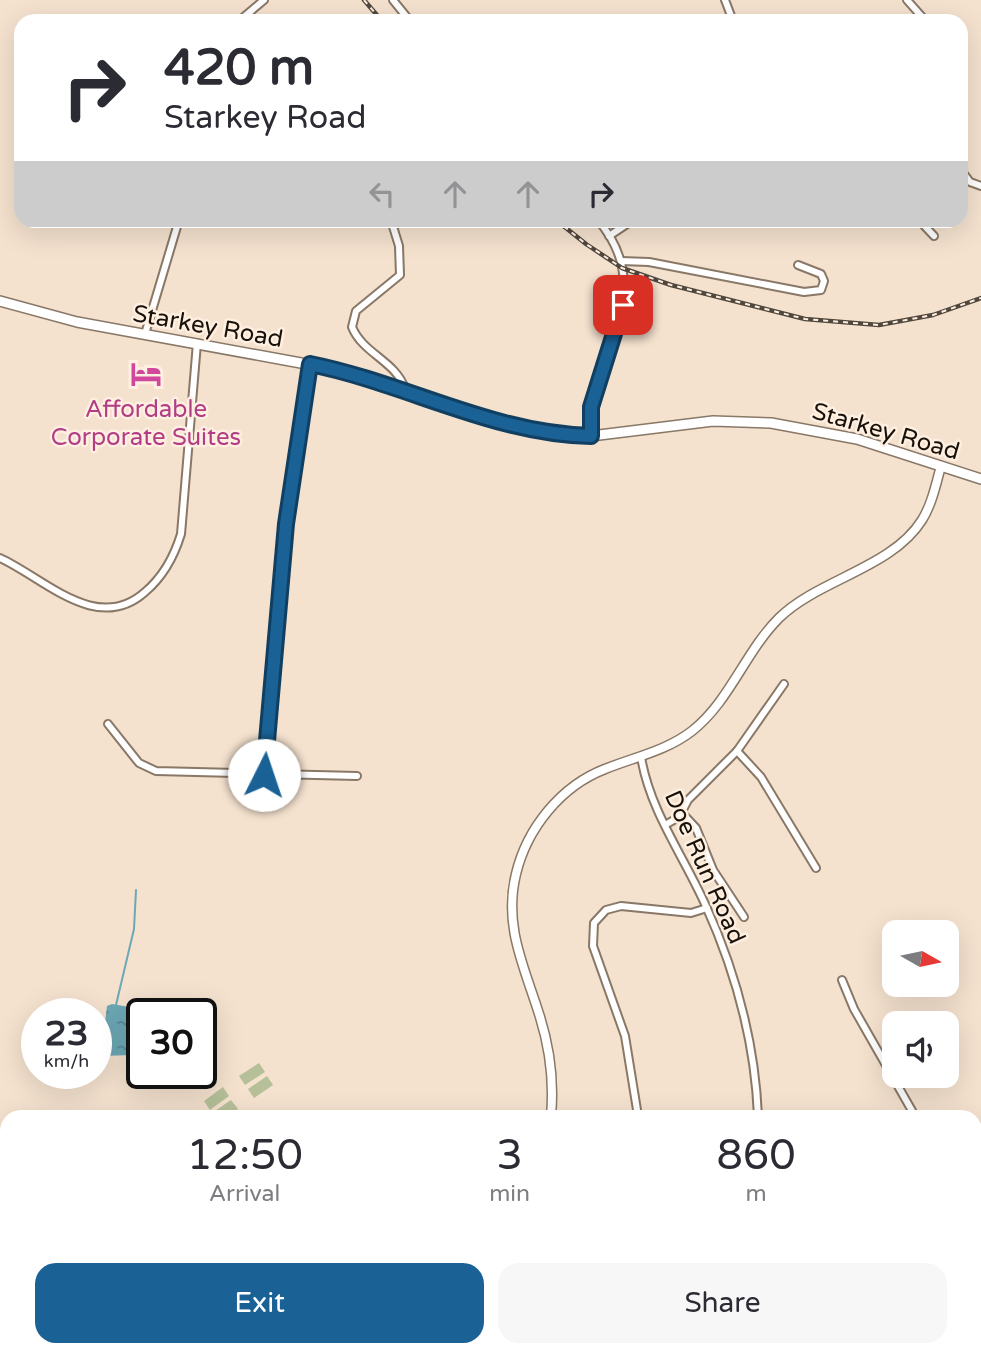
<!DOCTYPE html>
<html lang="en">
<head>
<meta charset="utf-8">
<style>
  body { margin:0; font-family:"Varela Round",sans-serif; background:#f7f7f7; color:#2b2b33; height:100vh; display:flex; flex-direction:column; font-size:26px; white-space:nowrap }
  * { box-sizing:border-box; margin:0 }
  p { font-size:23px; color:#7c7c81 }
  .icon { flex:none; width:38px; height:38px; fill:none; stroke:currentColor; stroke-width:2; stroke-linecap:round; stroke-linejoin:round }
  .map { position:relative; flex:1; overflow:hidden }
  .details { position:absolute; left:0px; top:1110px; width:982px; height:247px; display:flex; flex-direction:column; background:#fff; border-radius:21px 21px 0 0; box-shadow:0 7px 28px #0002 }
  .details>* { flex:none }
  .hud { position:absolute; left:14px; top:14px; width:954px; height:214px; border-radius:21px; box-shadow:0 7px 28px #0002; background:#fff; color:#2b2b33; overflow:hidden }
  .needle { width:46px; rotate:99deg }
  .controls { position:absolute; left:882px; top:920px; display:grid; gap:14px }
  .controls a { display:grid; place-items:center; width:77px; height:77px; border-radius:14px; background:#fff; box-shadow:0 7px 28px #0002; font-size:35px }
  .speed { position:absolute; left:21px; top:998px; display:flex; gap:14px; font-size:35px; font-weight:700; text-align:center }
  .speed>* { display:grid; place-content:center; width:91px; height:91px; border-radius:50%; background:#fff; box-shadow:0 7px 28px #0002; line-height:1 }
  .speed small { font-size:18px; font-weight:400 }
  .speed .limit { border:4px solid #111; border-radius:10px; background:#fff; color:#111 }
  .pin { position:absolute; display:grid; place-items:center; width:60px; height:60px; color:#fff; margin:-30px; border-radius:14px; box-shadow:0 4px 10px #0006 }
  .me { position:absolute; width:77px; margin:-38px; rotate:4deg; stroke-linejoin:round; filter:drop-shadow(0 0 5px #0008) }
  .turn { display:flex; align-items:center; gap:24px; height:147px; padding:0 35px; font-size:32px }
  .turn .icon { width:91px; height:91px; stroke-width:2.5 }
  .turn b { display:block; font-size:49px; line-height:60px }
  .lanes { display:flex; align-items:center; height:66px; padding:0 35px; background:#0003; justify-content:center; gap:35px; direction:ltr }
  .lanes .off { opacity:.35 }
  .eta { display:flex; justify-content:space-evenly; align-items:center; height:119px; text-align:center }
  .eta b { font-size:42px; font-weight:600; line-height:49px }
  .primary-button { display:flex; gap:14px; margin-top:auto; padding:14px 35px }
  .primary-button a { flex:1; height:80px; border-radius:21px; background:#1a6195; color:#fff; font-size:28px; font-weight:600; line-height:80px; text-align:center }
  .primary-button a+a { background:#f7f7f7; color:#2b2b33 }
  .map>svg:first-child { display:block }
  .garden { fill:#b5c099 }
  .water { fill:url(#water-ripples) }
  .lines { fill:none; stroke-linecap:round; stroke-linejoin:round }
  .stream { stroke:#6ca8b5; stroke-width:2 }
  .minor-casing { stroke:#897867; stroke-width:10 }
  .tertiary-casing { stroke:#897867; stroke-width:11 }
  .secondary-casing { stroke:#897867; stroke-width:12 }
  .minor { stroke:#fff; stroke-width:6 }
  .tertiary { stroke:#fff; stroke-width:8 }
  .secondary { stroke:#fff; stroke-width:9 }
  .rail-casing { stroke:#50473d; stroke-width:4.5 }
  .rail { stroke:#ffefe0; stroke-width:2; stroke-dasharray:5; stroke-linecap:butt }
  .route-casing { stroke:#113f61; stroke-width:18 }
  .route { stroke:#1a6195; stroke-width:12 }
  .labels { text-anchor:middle; stroke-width:5; stroke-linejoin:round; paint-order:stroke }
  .street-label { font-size:24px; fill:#17110a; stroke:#ffefe0 }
  .hotel-label { font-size:24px; fill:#b23c85; stroke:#ffefe0 }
</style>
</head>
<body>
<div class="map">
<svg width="981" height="1355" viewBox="0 0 981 1355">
  <defs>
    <pattern id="water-ripples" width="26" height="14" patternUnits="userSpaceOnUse" patternTransform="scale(1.75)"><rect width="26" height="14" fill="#6ca8b5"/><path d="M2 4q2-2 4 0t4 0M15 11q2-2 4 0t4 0" fill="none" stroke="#588791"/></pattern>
  </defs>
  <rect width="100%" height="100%" fill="#f4e1ce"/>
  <g class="garden">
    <polygon points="259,1063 265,1072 245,1085 239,1076"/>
    <polygon points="267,1076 273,1085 254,1098 248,1089"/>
    <polygon points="223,1087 229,1096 210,1110 204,1101"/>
    <polygon points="231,1100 238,1109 227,1116 214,1116 212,1113"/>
  </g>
  <polygon class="water" points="112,1004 135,1008 140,1016 132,1055 101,1056 107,1006"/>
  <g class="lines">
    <polyline class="stream" points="116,1005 134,929 136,890"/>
    <g class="minor-casing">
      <g id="minor">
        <polyline points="393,0 410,21"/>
        <polyline points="725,0 733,21"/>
        <polyline points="907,0 923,18"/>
        <polyline points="239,21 264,0"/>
        <polyline points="961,170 970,182 981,186"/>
        <path d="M391,220L399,246L400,275L356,311L352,327C363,354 396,361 405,389"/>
        <polyline points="919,220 934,236"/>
        <polyline points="609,236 633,220"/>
        <polyline points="621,261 649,262 804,292 821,290 824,281 821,274 798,265"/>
        <polyline points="145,334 179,220"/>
        <path d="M591,436C584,357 663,297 598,220"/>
        <path d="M0,558C44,578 97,635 145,592C164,576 174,557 181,534L197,343"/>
        <polyline points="108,724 139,763 156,771 357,776"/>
        <polyline points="737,751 761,777 816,868"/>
        <path d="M641,757C650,811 683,855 705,904C735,970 755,1044 758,1116"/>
        <polyline points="264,776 286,524 311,364"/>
        <polyline points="682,813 696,828 713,870 744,917"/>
        <polyline points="665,825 679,817 688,800 737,751 784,684"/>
        <polyline points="842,980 854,1009 915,1116"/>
        <polyline points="638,1116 625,1036 593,946 594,923 606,910 621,906 691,913 707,908"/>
        <polyline points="975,1169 981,1170"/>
        <polyline points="606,1349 609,1355"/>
        <polyline points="877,1349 884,1355"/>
        <polyline points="542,1355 546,1349"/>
      </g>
    </g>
    <g class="tertiary-casing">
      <g id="tertiary">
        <path d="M551,1116C554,1083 550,1049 540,1017C525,968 503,927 516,874C527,828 561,786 605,769C635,757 666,751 692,731C730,701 745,652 779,618C819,579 892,568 922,520C932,504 936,484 941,466"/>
        <polyline points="448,1355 453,1349"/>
      </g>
    </g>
    <g class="secondary-casing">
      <polyline id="secondary" points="0,301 77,322 339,370 510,426 547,433 591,436 713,421 771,423 857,439 981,479"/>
    </g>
    <use href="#minor" class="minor"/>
    <use href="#tertiary" class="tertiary"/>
    <use href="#secondary" class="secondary"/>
    <g class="rail-casing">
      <g id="rail">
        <polyline points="364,0 382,21"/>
        <polyline points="556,220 586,244 622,268 671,285 805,319 879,325 933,315 981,298"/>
      </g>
    </g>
    <use href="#rail" class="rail"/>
  </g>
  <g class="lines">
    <g class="route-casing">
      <path id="route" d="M264,775L286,524L310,364C405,383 493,434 591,436V407L623,305"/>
    </g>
    <use href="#route" class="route"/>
  </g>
  <defs>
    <g id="hotel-bare" transform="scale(2.415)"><path d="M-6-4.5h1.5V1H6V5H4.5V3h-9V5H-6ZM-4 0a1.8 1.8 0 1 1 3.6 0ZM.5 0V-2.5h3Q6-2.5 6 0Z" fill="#d1479c" stroke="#ffefe0" stroke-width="2.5" paint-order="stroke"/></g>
  </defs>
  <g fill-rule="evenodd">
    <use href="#hotel-bare" x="146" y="374"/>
  </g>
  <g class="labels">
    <g class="street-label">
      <text transform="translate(208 326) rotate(10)" y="8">Starkey Road</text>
      <text transform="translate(886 431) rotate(16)" y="8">Starkey Road</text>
      <text transform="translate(705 867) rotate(66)" y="8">Doe Run Road</text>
    </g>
    <g class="hotel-label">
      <text x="146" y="417">Affordable<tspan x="146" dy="28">Corporate Suites</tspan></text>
    </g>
  </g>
</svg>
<div class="controls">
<a><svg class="needle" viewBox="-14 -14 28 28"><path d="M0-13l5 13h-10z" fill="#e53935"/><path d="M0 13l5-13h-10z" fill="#7c7c81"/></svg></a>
<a><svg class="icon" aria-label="sound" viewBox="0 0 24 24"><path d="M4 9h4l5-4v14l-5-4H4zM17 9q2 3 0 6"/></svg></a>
</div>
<div class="speed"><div>23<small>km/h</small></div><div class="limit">30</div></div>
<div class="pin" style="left:623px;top:305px;background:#d93025"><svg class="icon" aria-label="arrive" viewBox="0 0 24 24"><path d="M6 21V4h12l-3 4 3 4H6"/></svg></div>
<svg class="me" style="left:264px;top:775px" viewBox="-20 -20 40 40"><circle r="19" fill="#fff"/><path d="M0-13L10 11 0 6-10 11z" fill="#1a6195"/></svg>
<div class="hud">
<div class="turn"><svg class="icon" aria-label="right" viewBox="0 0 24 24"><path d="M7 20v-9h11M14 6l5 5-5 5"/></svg><div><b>420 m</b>Starkey Road</div></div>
<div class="lanes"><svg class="icon off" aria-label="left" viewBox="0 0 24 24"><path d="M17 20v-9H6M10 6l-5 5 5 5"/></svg><svg class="icon off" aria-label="ahead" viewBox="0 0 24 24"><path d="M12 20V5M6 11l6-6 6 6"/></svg><svg class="icon off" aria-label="ahead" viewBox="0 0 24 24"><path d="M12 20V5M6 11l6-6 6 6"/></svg><svg class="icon" aria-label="right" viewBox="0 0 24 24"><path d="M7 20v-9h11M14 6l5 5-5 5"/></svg></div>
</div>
<section class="details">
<div class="eta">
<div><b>12:50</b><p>Arrival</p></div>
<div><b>3</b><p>min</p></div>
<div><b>860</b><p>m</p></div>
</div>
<div class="primary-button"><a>Exit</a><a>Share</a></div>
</section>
</div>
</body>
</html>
